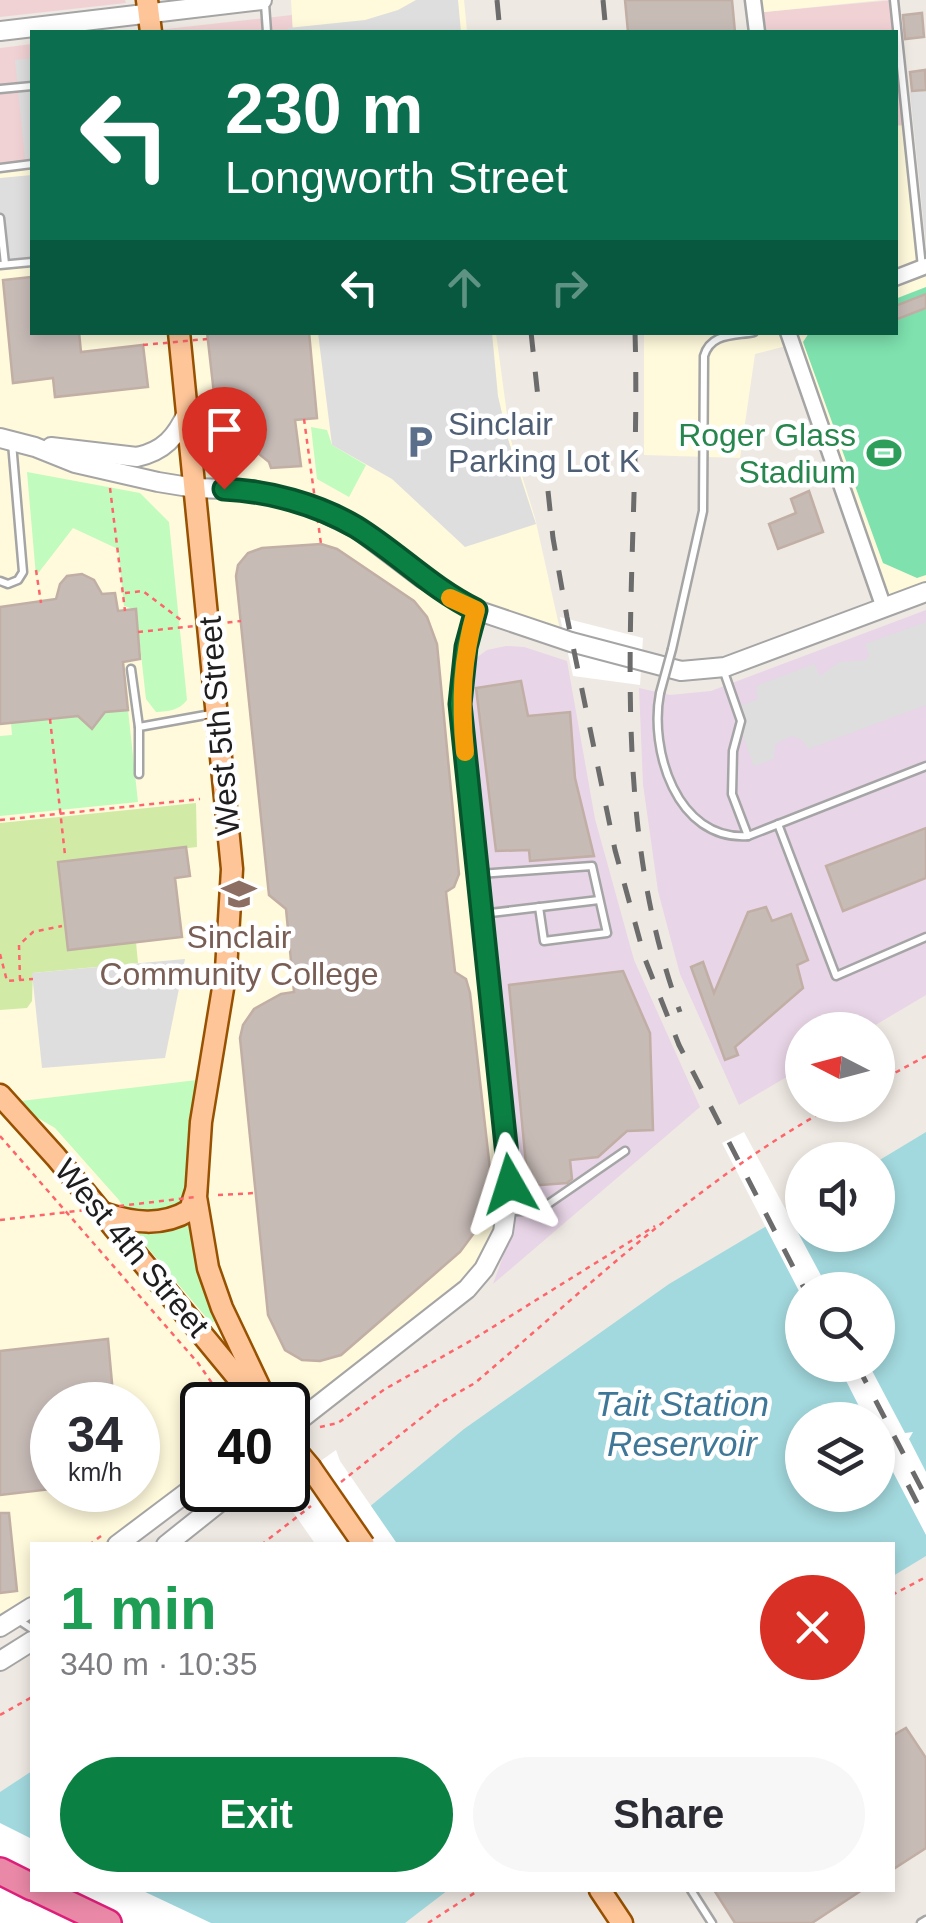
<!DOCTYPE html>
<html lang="en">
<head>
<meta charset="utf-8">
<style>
  body { margin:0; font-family:Arial,sans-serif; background:#f7f7f7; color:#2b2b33; height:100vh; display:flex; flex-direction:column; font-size:38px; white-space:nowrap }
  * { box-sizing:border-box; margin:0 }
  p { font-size:32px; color:#7c7c81 }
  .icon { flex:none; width:55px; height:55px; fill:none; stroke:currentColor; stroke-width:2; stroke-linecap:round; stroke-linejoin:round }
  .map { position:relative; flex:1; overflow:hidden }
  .side { position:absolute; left:30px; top:1542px; width:865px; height:350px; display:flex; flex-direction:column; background:#fff; border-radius:0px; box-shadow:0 5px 15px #0003 }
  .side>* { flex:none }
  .guide { position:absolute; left:30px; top:30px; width:868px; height:305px; border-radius:0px; box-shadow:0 5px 15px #0003; background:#0b6e4f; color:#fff; overflow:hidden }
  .needle { width:65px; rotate:276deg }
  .controls { position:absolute; left:785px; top:1012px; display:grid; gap:20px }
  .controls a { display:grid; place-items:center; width:110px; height:110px; border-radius:50%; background:#fff; box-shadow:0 5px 15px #0003; font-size:50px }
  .speed { position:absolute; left:30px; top:1382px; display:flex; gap:20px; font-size:50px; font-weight:700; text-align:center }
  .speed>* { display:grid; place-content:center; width:130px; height:130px; border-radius:50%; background:#fff; box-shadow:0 5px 15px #0003; line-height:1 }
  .speed small { font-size:25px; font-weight:400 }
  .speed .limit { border:5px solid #111; border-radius:15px; background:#fff; color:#111 }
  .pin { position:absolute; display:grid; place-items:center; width:85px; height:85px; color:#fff; margin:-102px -42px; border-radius:50% 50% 50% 0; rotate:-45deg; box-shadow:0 0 10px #0007 }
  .pin .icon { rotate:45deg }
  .me { position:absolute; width:110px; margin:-55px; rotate:354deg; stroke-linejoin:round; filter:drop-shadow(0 0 8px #0008) }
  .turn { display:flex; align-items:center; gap:35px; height:210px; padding:0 30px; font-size:45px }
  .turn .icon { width:130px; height:130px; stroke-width:2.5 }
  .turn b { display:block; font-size:70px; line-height:85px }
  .lanes { display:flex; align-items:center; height:95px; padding:0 30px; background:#0003; justify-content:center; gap:50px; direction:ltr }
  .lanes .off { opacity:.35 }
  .round { display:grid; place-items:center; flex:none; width:105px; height:105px; border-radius:52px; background:#f7f7f7 }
  .summary { display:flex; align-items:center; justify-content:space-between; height:170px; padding:0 30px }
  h1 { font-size:60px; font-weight:800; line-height:75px; color:#1e9e55 }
  .button { display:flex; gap:20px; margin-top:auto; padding:20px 30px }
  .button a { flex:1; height:115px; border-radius:60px; background:#0b8043; color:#fff; font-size:40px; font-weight:800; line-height:115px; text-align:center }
  .button a+a { background:#f7f7f7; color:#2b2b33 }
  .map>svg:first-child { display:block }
  .commercial { fill:#f1d2d4 }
  .industrial { fill:#e8d5e7 }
  .education { fill:#fffadc; fill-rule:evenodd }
  .grass { fill:#d1eba7 }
  .park { fill:#c1fbbe }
  .pitch { fill:#7ee1ae }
  .parking { fill:#dedede }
  .water { fill:#a2d9de; fill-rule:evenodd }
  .pier { fill:#fff }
  .building { fill:#c7bbb6; stroke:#c1aea5; stroke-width:2.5 }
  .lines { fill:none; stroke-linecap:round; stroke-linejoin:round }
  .service-casing { stroke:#a5a5a5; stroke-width:11 }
  .minor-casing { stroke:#a5a5a5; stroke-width:19 }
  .tertiary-casing { stroke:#a5a5a5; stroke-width:22 }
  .primary-casing { stroke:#975100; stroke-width:25 }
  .motorway-casing { stroke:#de1f7a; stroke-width:30 }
  .path { stroke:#fe656a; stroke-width:2.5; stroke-dasharray:5 5; stroke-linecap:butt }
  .service { stroke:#fff; stroke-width:6 }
  .minor { stroke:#fff; stroke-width:14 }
  .tertiary { stroke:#fff; stroke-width:18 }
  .primary { stroke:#fec599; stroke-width:20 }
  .motorway { stroke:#e988a7; stroke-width:25 }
  .rail { stroke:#6c6c6c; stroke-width:5; stroke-dasharray:20 20; stroke-linecap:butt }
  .service-bridge-casing { stroke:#a5a5a5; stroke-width:11; stroke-linecap:butt }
  .primary-bridge-casing { stroke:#975100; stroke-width:25; stroke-linecap:butt }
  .path-bridge { stroke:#fe656a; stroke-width:2.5; stroke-dasharray:5 5; stroke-linecap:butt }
  .service-bridge { stroke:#fff; stroke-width:6 }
  .primary-bridge { stroke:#fec599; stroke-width:20 }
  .route-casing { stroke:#07532c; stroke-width:25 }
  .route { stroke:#0b8043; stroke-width:18 }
  .slow { stroke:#f59e0b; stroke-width:18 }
  .labels { text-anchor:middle; stroke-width:9; stroke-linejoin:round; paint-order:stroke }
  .service-label { font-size:32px; fill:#4e5e75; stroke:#fff; text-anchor:start }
  .leisure-label { font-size:32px; fill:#27864d; stroke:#fff; text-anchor:end }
  .street-label { font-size:32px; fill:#1e1e1e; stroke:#fff }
  .education-label { font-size:32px; fill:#785e54; stroke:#fff }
  .water-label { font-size:35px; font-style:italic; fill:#3f7798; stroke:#fff }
</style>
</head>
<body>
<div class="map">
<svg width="926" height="1923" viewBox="0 0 926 1923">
  <rect width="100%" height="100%" fill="#efe9e3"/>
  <g class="commercial">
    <polygon points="0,0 125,0 126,3 0,17"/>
    <polygon points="894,0 900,95 906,125 895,126 895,32 766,32 764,12"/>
    <polygon points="292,15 293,32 139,32"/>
    <polygon points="32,44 32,164 0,167 0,48"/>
  </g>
  <g class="industrial">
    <polygon points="926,610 926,995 867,1030 802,1030 802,1068 739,1105 680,974 658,891 643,784 639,688 670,695 711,691"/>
    <polygon points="506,646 524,647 567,661 595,819 634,960 700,1107 493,1284 508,1243 518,1181 465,700 468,675 476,658 487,650"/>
  </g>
  <g class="education">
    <polygon points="291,0 464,0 467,32 293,32"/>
    <polygon points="753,0 882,0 755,13"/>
    <polygon points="906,125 922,266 926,266 926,592 884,608 790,345 755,354 740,458 644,455 644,333 895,332 895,126"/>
    <path d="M32,164V332L496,333L510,437L535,518L562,639L477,611L461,682L510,1184L484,1269L288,1429V1405H202V1481L117,1545H32V1607L0,1628V168ZM52,1405H138V1490H52Z"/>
  </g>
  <polygon class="grass" points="196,803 197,847 58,863 136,942 138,963 33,973 32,1001 27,1008 0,1010 0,823"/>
  <g class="park">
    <polygon points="311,427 327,430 332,445 366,465 349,497 317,479"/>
    <path d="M27,472L140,493L169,522L187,700C178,711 169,711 156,712L146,699L136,610L124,606L118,549L73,528L36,576Z"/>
    <polygon points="128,710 138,802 0,816 0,736 12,735 11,723"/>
    <path d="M197,1080C185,1164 179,1242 215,1321L211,1323L136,1234L119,1200L55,1128L33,1115L21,1101Z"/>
  </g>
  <polygon class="pitch" points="926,287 926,575 917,578 883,563 803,342 809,333 895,332 895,299"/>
  <g class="parking">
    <polygon points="416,0 458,0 461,32 288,32 288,28 365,20 398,10"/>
    <polygon points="32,58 32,158 25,159 15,60"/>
    <polygon points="926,91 926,245 910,92"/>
    <polygon points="32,175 32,257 0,261 0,178"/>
    <polygon points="318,333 492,333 498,396 508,439 536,524 465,547 392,479 332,445"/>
    <polygon points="926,622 926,705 808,749 802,740 792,736 775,744 774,759 754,766 733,709 758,699 756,686 814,664 820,676 839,662 866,660 869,655 865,644"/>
    <polygon points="185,959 165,1058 42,1068 32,973"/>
  </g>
  <g class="water">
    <path d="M926,1132V1556L893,1576L892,1545H323L464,1429L669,1284L802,1205V1235H878V1161ZM802,1290H878V1365H802ZM802,1420H878V1495H802Z"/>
    <polygon points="32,1771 32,1890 448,1890 405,1923 0,1923 0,1792"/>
  </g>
  <g class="pier">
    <polygon points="560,617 643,638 640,685 573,676"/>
    <polygon points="744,1132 824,1281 832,1279 829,1290 802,1290 802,1299 796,1299 800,1293 722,1143"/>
    <polygon points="838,1365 869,1365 905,1433 913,1432 909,1439 926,1472 926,1535 883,1453 878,1452 880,1447 878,1420 866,1420"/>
    <polygon points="336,1450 340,1461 398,1545 316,1545 286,1502 272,1496 280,1490 288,1490 288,1484"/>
    <polygon points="0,1823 32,1839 32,1890 141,1890 211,1923 0,1923"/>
  </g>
  <g class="building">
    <polygon points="625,0 732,0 735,32 628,32"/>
    <polygon points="922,13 924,37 905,39 903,15"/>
    <polygon points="925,70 926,90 912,91 910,72"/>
    <polygon points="32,277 32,332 79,332 81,352 143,345 148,387 55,397 53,378 13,383 3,280"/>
    <polygon points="926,294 926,308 895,320 895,306"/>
    <polygon points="207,332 309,332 317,418 295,420 301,466 271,468 269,462 227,428 218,429"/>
    <polygon points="809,491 823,532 778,549 769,524 796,513 791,499"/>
    <polygon points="321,544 337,549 414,601 427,617 437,644 459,874 454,887 446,892 455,972 466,979 470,993 491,1178 477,1229 460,1252 341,1355 320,1361 302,1360 285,1350 268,1315 240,1038 243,1025 254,1009 281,994 294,992 286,909 269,895 236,576 238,565 248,553 262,548"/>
    <polygon points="82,574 94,580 102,594 115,593 118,611 136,609 140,659 123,662 128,710 105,712 92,729 78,716 0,724 0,607 56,599 60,584 67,576"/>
    <polygon points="521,681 528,716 570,712 575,778 594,856 530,861 529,850 496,851 476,688"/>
    <polygon points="926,828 926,878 843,911 826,866"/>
    <polygon points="186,847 190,876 175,878 182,937 68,950 58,862"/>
    <polygon points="766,907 772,921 791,914 808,960 797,965 803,988 735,1047 738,1055 725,1060 691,967 703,962 714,993 748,912"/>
    <polygon points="623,971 650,1033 653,1130 627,1131 598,1157 570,1160 572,1179 567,1183 528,1186 509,985"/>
    <polygon points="108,1339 114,1405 52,1405 52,1489 0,1495 0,1351"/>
    <polygon points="0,1513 9,1513 17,1591 0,1593"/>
    <polygon points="906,1728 926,1758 926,1848 892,1870 892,1736"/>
    <polygon points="714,1890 862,1890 812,1923 735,1923"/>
  </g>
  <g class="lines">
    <g class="service-casing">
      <g id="service">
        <polyline points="894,0 922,267"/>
        <polyline points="265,4 267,32"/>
        <polyline points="0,89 32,86"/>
        <polyline points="0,168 32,164"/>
        <polyline points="0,218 5,264"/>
        <polyline points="0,265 32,262"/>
        <polyline points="0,581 8,584 18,580 23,572 12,443"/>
        <path d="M672,649L703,511L704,356C711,333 733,336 754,332"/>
        <polyline points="131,669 139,727"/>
        <polyline points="723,669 741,721 733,751 732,794 748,836"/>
        <path d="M660,693C649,749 676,841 748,836L926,766"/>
        <polyline points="139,774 139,727 211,714"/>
        <polyline points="778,824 836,976 926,937"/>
        <polyline points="480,874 592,866 607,933 544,941 539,907"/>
        <polyline points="482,914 599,900"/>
        <polyline points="509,1211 538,1211 625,1151"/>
        <polyline points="17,1619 32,1629"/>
        <polyline points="691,1890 712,1923"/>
        <polyline points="921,1923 926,1920"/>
      </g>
    </g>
    <g class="minor-casing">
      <g id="minor">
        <polyline points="753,0 757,32"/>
        <polyline points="895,278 926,266"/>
        <polyline points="788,332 884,608"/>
      </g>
    </g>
    <g class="tertiary-casing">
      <g id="tertiary">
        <polyline points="0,31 262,0"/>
        <polyline points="0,438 35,447 75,463 158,482 195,488 253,490 310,506 356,528 422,578 476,610 571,642 681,671 725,667 926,592"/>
        <path d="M51,447L137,457C164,451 176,437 187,413"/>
        <polyline points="288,1429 467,1289 484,1269 503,1232 510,1184 460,704 466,647 476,610"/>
        <polyline points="117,1545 202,1481"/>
        <polyline points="166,1545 235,1490"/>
        <polyline points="0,1627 32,1607"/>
        <polyline points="0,1661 32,1641"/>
      </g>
    </g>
    <g class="primary-casing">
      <g id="primary">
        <polyline points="147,0 151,32"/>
        <polyline points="179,332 232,869 226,970 201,1122 196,1197 208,1268 222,1308 268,1405"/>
        <polyline points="0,1095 56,1157 256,1400"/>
        <path d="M103,1213C133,1223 162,1227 190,1210L196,1191"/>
        <polyline points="288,1441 310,1467"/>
        <polyline points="600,1890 622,1923"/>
      </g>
    </g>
    <g class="motorway-casing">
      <g id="motorway">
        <polyline points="0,1871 32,1887"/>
        <polyline points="39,1890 108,1923"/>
      </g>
    </g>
    <g class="path">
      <polyline points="110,488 125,611"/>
      <polyline points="36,570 41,603"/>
      <polyline points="125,593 143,591 181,620"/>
      <polyline points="50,719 65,855"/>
      <polyline points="0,820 200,799"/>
      <polyline points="0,954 7,981 33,979"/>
      <polyline points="20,980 19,945 33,932 62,926"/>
      <polyline points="878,1082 926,1056"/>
      <polyline points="0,1136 198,1363 214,1386 222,1405"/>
      <polyline points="218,1195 255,1193"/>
      <polyline points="320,1427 338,1423 385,1389 472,1340 655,1226"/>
      <path d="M341,1482L440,1403L475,1383C590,1285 702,1177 835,1105"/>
      <polyline points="89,1545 101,1536"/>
      <polyline points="261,1545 311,1506"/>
      <polyline points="892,1595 926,1577"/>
      <polyline points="0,1715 32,1697"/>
      <polyline points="428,1923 479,1890"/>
    </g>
    <use href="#service" class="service"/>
    <use href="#minor" class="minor"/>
    <use href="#tertiary" class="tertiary"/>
    <use href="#primary" class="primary"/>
    <use href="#motorway" class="motorway"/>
    <g class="rail">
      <polyline points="497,0 500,32"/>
      <polyline points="603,0 606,32"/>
      <polyline points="531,332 553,538 567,617 615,850 645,959 679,1045 805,1290"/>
      <path d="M635,332C642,559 600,794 680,1012"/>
      <polyline points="857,1365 926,1497"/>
      <polyline points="908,1485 926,1520"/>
    </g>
    <g class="service-bridge-casing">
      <polyline id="service-bridge" points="660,693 672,649"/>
    </g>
    <g class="primary-bridge-casing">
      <polyline id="primary-bridge" points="310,1467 364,1545"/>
    </g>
    <g class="path-bridge">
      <polyline points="143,345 207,339"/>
      <polyline points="304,419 321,544"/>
      <polyline points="138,632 241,621"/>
      <polyline points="0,1220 196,1197"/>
    </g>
    <use href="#service-bridge" class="service-bridge"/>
    <use href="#primary-bridge" class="primary-bridge"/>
  </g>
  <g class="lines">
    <g class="route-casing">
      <path id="route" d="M224,489C268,491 317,504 356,527C398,553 431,588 476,610L466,647L460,704L510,1184"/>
    </g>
    <use href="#route" class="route"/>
    <path class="slow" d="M450,598L476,610C462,659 460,701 465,752"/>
  </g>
  <defs>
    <g id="parking-bare" transform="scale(2.7)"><path d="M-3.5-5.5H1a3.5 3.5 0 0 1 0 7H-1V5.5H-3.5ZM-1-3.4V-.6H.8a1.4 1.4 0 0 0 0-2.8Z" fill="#5c6f8a" stroke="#fff" stroke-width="2.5" paint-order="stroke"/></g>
    <g id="stadium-bare" transform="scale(2.7)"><path d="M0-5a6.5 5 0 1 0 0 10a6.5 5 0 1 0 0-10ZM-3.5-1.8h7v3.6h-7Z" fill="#2e9e5b" stroke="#fff" stroke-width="2.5" paint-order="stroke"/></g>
    <g id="university-bare" transform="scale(2.7)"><path d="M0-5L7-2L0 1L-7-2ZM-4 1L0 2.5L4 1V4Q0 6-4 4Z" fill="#8d6e63" stroke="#fff" stroke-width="2.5" paint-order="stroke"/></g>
  </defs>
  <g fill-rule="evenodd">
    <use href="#parking-bare" x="420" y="442"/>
    <use href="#stadium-bare" x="884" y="453"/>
    <use href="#university-bare" x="239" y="894"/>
  </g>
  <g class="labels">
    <g class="service-label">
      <text x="448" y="435">Sinclair<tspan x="448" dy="37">Parking Lot K</tspan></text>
    </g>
    <g class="leisure-label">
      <text x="856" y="446">Roger Glass<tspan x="856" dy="37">Stadium</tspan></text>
    </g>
    <g class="street-label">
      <text transform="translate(219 726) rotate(-95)" y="11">West 5th Street</text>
      <text transform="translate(132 1248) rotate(50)" y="11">West 4th Street</text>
    </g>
    <g class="education-label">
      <text x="239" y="948">Sinclair<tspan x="239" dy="37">Community College</tspan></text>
    </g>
    <g class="water-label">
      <text x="682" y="1416">Tait Station<tspan x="682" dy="40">Reservoir</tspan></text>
    </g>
  </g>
</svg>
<div class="controls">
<a><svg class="needle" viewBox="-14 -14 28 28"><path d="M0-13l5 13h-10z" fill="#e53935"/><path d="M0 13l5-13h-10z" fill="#7c7c81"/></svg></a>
<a><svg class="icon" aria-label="sound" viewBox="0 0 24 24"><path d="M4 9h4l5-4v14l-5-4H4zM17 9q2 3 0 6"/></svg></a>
<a><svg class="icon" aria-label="search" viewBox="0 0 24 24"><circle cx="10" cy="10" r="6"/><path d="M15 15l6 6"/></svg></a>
<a><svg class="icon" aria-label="layers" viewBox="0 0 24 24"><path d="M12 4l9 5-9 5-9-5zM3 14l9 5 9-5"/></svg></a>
</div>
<div class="speed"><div>34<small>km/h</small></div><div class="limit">40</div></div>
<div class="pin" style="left:224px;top:489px;background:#d93025"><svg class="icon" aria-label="arrive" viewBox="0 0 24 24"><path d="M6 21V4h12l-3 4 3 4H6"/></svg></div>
<svg class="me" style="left:510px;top:1184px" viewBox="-20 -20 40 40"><path d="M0-17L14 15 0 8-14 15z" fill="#0b8043" stroke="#fff" stroke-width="4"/></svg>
<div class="guide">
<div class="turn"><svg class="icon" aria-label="left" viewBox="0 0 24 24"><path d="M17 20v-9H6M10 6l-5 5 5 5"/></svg><div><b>230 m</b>Longworth Street</div></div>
<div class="lanes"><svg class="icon" aria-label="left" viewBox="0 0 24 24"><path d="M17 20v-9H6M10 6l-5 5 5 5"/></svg><svg class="icon off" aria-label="ahead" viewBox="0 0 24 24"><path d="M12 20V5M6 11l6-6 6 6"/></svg><svg class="icon off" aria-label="right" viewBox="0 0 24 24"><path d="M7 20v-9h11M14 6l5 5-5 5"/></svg></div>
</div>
<section class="side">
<div class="summary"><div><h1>1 min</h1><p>340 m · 10:35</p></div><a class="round" style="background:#d93025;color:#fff"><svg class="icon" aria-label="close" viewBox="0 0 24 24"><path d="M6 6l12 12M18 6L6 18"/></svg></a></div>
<div class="button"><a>Exit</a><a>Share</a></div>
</section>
</div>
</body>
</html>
